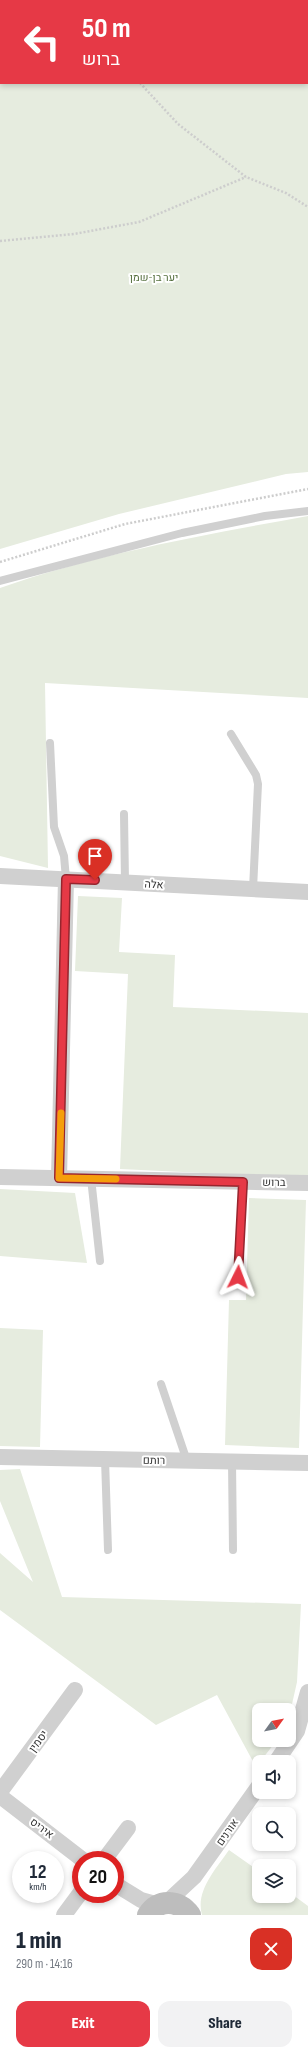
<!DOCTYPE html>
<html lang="en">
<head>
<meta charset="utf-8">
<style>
  body { margin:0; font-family:"Sofia Sans Condensed",Heebo,sans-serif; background:#f2f2f3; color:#1f2937; height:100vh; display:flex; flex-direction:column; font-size:15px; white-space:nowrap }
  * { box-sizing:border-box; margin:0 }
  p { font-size:13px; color:#747a83 }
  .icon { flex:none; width:22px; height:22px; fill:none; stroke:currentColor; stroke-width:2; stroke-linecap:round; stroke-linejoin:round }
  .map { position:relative; height:1915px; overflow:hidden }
  .sheet { display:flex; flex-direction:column; background:#fff; flex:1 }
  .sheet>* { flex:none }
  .banner { position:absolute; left:0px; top:0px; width:308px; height:84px; box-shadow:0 2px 6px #0003; background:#e63946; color:#fff; overflow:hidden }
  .needle { width:26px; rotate:57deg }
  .tools { position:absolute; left:252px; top:1703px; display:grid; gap:8px }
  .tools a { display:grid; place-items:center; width:44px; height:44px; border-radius:8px; background:#fff; box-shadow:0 2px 6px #0003; font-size:20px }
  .speed { position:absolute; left:12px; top:1851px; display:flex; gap:8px; font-size:20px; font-weight:700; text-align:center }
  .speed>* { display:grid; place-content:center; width:52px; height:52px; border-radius:50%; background:#fff; box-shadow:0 2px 6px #0003; line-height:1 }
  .speed small { font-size:10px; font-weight:400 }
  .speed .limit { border:6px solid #d22; background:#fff; color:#111 }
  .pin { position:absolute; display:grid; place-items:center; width:34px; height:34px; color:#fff; margin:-41px -17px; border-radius:50% 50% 50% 0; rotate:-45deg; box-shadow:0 0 4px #0007 }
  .pin .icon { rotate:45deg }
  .me { position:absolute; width:44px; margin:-22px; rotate:3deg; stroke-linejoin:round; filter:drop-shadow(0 0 3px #0008) }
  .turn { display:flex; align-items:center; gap:14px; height:84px; padding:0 16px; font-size:18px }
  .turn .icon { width:52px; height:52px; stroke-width:2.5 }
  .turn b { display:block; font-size:28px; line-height:34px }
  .round { display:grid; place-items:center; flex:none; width:42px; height:42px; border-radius:12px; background:#f2f2f3 }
  .overview { display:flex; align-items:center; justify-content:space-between; height:68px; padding:0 16px }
  h1 { font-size:24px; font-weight:800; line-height:30px }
  .action { display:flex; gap:8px; margin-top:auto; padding:8px 16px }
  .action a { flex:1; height:46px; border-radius:12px; background:#e63946; color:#fff; font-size:16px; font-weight:800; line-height:46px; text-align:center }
  .action a+a { background:#f2f2f3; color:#1f2937 }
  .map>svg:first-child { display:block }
  .green { fill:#e6ecdf; fill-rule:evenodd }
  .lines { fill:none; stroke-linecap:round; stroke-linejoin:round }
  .path { stroke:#cdcdcd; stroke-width:2.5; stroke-dasharray:2 2; stroke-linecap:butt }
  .lane { stroke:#d0d0d0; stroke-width:8 }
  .street { stroke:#d0d0d0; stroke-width:16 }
  .secondary { stroke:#bdbdbd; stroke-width:22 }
  .route-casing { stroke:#96252e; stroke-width:10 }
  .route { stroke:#e63946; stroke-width:7 }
  .slow { stroke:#f59e0b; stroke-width:7 }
  .labels { text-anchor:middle; stroke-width:4; stroke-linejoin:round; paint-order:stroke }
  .park-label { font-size:11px; fill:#56703f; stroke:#fff }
  .street-label { font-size:11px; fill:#333; stroke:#fff }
</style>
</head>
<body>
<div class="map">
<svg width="308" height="1915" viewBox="0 0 308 1915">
  <rect width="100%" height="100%" fill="#fff"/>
  <g class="green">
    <path d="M0,0H308V472L286,474L119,514L0,549ZM1,1H307V83H1Z"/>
    <path d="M308,516V698L45,683L48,868L0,856V588C100,553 204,535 308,516Z"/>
    <polygon points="78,896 122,898 119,952 175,955 173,1007 308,1013 308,1178 120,1169 128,974 75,971"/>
    <polygon points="0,1189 75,1193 87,1263 0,1256"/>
    <polygon points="249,1198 306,1200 299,1448 225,1445 229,1300 246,1300"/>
    <polygon points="0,1328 43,1330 40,1447 0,1446"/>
    <polygon points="20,1469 62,1597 301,1604 297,1682 290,1713 289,1715 289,1710 259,1710 259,1740 277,1740 256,1767 217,1695 156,1725 0,1610 0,1553 33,1582 0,1501 0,1470"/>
    <path d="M229,1850L259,1871V1896H289V1892L308,1906V1915H202C195,1891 216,1869 229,1850Z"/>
  </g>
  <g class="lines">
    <g class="path">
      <polyline points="85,0 85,1"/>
      <polyline points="140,83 178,124 246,177 286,193 308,207"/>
      <polyline points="0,241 74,234 139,222 246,177"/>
      <polyline points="0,562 125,524 308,489"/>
    </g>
    <g class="lane">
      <polyline points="0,581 182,533 265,516 308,511"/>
      <polyline points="231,734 256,775 258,784 253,889"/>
      <polyline points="50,743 54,827 64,856 66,879"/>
      <polyline points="124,814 125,882"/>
      <polyline points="91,1178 100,1261"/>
      <polyline points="238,1277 243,1182"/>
      <polyline points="161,1384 187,1461"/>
      <polyline points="105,1459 108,1550"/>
      <polyline points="232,1461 233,1550"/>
    </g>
    <g class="street">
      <polyline points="0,876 308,892"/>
      <polyline points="0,1177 308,1183"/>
      <polyline points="59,1178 66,879"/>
      <polyline points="0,1457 308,1463"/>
      <polyline points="276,1762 297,1731 308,1692"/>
      <polyline points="0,1792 75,1690"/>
      <polyline points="0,1796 83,1860"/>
      <polyline points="104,1860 128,1828"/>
      <polyline points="115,1884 141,1900 159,1905"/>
      <polyline points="166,1903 194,1877 259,1786"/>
      <polyline points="64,1915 81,1892"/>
    </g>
    <path class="secondary" d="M148,1915C159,1898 179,1900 190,1915"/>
  </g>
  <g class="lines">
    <g class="route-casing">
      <polyline id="route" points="95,880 66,879 59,1178 243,1182 238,1277"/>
    </g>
    <use href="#route" class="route"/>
    <polyline class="slow" points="61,1113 59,1178 116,1179"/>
  </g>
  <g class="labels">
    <g class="park-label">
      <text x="154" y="281">יער בן-שמן</text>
    </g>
    <g class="street-label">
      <text transform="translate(154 884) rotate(3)" y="4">אלה</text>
      <text transform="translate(274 1182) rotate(1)" y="4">ברוש</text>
      <text transform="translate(154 1460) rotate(1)" y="4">רותם</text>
      <text transform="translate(38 1741) rotate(-54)" y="4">יסמין</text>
      <text transform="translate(42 1828) rotate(37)" y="4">איריס</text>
      <text transform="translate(227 1832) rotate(-55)" y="4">אורנים</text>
    </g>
  </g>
</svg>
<div class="tools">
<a><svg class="needle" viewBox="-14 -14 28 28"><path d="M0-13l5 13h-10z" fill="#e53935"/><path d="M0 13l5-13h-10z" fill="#747a83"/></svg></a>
<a><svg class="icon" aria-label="sound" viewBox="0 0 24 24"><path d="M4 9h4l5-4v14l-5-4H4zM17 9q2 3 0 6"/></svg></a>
<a><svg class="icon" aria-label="search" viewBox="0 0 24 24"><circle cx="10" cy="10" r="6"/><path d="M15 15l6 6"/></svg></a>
<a><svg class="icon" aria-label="layers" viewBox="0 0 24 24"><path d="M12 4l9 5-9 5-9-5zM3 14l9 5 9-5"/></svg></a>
</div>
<div class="speed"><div>12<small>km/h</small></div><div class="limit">20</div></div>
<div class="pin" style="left:95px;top:880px;background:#d93025"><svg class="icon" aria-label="arrive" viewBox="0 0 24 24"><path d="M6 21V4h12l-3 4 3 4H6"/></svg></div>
<svg class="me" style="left:238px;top:1277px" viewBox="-20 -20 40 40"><path d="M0-17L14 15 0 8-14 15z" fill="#e63946" stroke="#fff" stroke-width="4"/></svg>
<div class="banner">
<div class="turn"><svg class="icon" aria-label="left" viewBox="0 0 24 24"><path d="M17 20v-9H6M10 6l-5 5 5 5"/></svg><div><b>50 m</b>ברוש</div></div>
</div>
</div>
<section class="sheet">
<div class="overview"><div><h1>1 min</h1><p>290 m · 14:16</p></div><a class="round" style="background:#d93025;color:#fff"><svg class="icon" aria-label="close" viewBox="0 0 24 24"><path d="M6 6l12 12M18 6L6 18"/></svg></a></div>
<div class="action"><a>Exit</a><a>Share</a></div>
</section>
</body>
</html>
